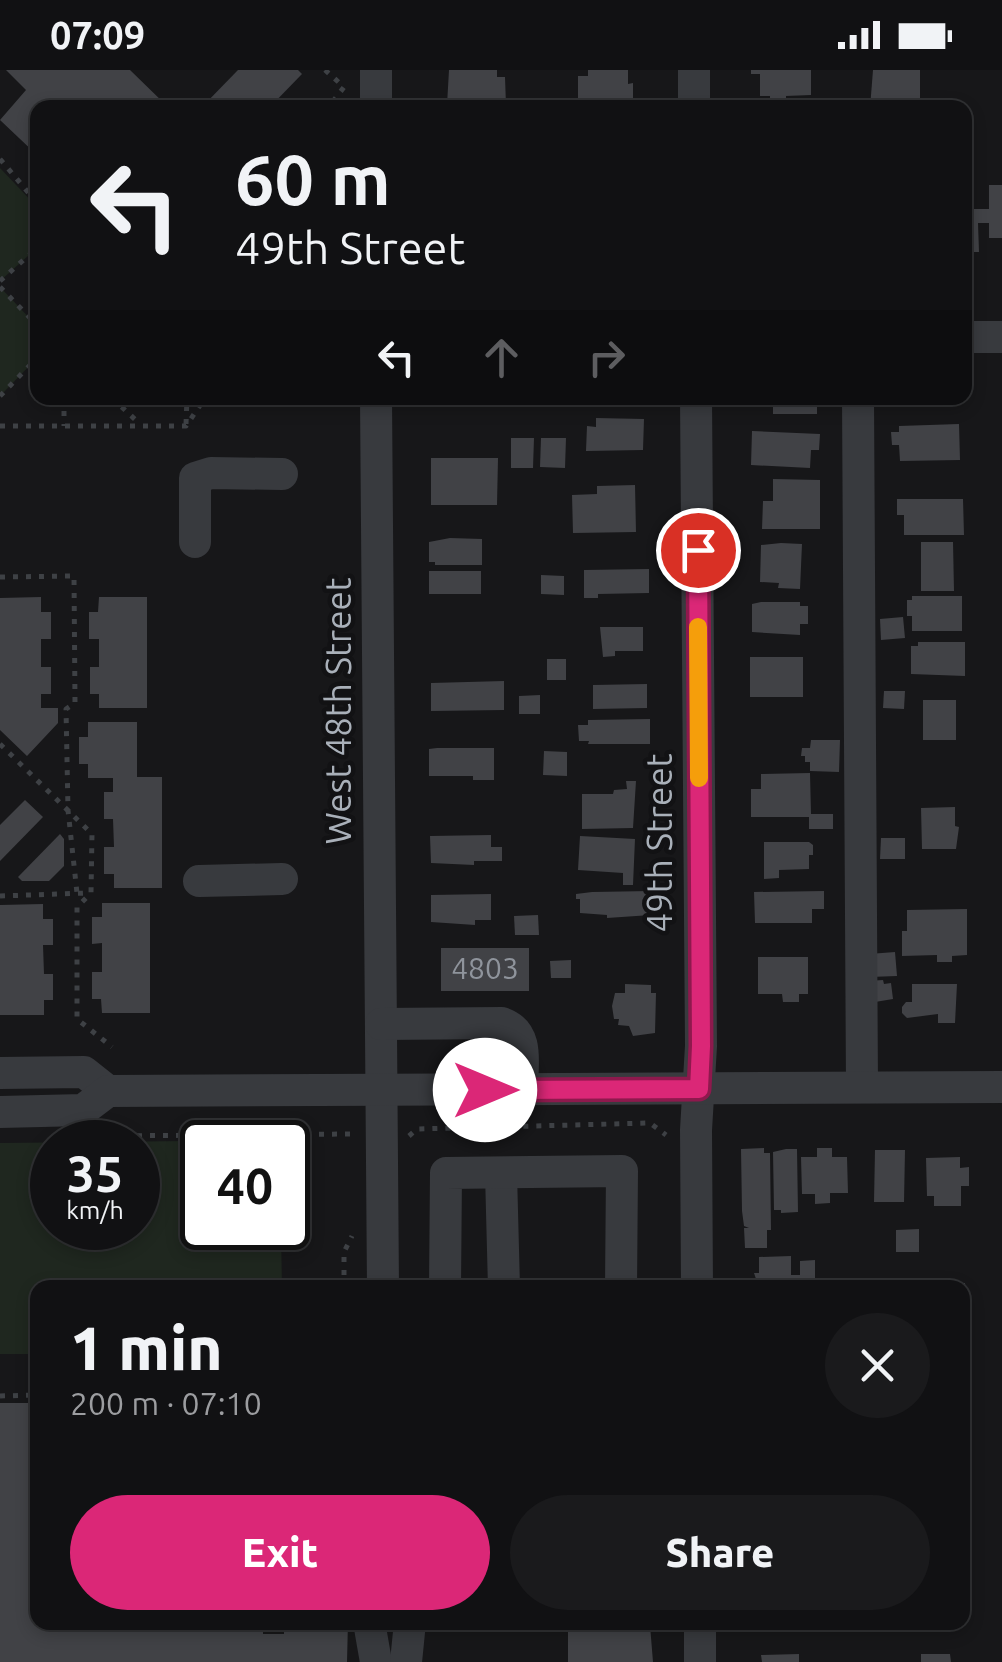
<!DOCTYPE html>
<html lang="en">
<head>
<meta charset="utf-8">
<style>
  body { margin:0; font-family:Ubuntu,sans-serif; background:#1a1a1c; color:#f1f3f6; height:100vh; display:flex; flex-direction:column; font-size:38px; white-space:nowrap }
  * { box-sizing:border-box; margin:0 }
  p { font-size:32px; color:#9c9da0 }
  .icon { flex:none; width:55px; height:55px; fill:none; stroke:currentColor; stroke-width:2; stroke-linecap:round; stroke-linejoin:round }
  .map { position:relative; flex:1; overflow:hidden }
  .drawer { position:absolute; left:30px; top:1210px; width:940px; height:350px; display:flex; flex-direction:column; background:#111113; border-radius:20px; box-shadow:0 5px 15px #0003,0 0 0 2px #303133 }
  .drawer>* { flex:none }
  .banner { position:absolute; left:30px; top:30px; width:942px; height:305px; border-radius:20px; box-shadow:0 5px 15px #0003,0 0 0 2px #303133; background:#111113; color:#f1f3f6; overflow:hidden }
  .speed { position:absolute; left:30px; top:1050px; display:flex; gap:20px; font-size:50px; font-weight:700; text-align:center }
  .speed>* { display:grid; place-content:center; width:130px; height:130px; border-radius:50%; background:#111113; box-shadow:0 5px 15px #0003,0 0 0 2px #303133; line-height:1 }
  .speed small { font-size:25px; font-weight:400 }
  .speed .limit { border:5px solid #111; border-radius:15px; background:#fff; color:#111 }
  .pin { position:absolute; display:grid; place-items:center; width:85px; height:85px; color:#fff; margin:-42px; border:5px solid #fff; border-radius:50%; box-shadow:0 2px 10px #0007 }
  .me { position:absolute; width:110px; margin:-55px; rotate:90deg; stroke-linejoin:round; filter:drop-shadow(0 0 8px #0008) }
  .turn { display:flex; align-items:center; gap:35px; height:210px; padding:0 40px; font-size:45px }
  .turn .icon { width:130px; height:130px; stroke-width:2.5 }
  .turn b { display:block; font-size:70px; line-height:85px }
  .lanes { display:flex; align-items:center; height:95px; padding:0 40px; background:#0003; justify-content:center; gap:50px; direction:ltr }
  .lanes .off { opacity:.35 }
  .round { display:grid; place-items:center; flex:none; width:105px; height:105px; border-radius:52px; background:#1a1a1c }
  .overview { display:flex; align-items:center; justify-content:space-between; height:170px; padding:0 40px }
  h1 { font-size:60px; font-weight:800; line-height:75px }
  .button { display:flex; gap:20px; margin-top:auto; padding:20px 40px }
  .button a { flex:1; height:115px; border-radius:60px; background:#db2777; color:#fff; font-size:40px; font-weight:800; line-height:115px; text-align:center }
  .button a+a { background:#1a1a1c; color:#f1f3f6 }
  .status { display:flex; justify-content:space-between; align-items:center; height:70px; padding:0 50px; background:#111113; direction:ltr }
  .status svg { height:28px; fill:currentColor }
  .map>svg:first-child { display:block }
  .green { fill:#1f271f; fill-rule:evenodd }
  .building { fill:#414246 }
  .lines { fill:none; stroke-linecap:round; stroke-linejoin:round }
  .path { stroke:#3e4145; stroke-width:5; stroke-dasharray:5 8; stroke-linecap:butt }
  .minor { stroke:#383a3e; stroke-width:32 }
  .route-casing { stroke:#8e194d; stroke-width:25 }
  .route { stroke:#db2777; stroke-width:18 }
  .slow { stroke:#f59e0b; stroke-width:18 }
  .labels { text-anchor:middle; stroke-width:9; stroke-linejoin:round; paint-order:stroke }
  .number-label { font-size:30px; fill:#8f949c }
  .street-label { font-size:35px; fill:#a9b0b9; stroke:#121214 }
</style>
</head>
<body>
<div class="status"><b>07:09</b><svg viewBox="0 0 49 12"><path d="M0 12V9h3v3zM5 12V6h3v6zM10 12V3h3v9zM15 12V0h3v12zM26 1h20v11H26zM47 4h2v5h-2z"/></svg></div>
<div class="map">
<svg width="1002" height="1592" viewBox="0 0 1002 1592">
  <rect width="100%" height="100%" fill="#171719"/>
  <g class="green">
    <polygon points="0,98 37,137 38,177 0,211"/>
    <polygon points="0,217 37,256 38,287 0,326"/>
    <path d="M281,1070L202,1072V1158H281L282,1217L38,1218L37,1284H0V1073ZM138,1072V1158H52V1072Z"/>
  </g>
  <g class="building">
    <polygon points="6,0 130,0 169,38 38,38 38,86 0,50 26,20"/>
    <polygon points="238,0 298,0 302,4 269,38 201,38"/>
    <polygon points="449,0 497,0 497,7 505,7 506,35 447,35"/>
    <polygon points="588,0 628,0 628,14 633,13 633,36 578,36 578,6 588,6"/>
    <polygon points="751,0 811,0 811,25 786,26 786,34 770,35 770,26 760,26 760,4 751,4"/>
    <polygon points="873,0 920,0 920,38 870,38"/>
    <polygon points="989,115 1002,115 1002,168 989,168 989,153 978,153 979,182 965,182 965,139 989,139"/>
    <polygon points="758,328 817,328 817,344 773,344 773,336 758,336"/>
    <rect x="931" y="328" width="30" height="7"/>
    <polygon points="596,348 644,349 643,380 586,381 587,356 596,357"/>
    <polygon points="959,354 960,390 900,391 899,375 892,375 891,362 899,362 899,356"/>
    <polygon points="752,361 820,364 819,380 811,380 810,398 751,395"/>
    <polygon points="511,368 534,368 533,398 511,398"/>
    <polygon points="541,368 566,368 565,398 540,397"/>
    <polygon points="431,388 498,388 497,435 431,435"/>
    <polygon points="773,409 820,410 820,459 762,459 763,431 773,431"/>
    <polygon points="635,415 636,462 573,463 572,425 597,424 597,416"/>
    <polygon points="897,429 963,429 964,465 904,465 904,445 897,445"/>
    <polygon points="450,468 482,469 482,495 435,495 435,492 429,492 429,472"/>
    <polygon points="921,472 953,472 954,521 921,521"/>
    <polygon points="781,473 802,474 800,519 778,518 779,513 760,512 761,475"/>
    <polygon points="649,499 649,523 598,524 598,528 584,528 584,500"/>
    <rect x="429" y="501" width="52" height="23"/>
    <polygon points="541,505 564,506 564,525 541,524"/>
    <polygon points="912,526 962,526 962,561 912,561 912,546 907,546 907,530 912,530"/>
    <polygon points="41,527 41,542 51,542 51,569 41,569 41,597 51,597 51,624 41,624 41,638 58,638 58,653 27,686 0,660 0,528"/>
    <polygon points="99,527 147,527 147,638 99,638 99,624 90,624 90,597 99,597 99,569 89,569 89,542 98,542"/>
    <polygon points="761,532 800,532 800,536 808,536 808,554 800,554 800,565 752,562 752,534"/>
    <polygon points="903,547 905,568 881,570 880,549"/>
    <polygon points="600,557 643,557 643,581 615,581 615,586 603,587"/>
    <polygon points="918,572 965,572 965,606 911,604 911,576 918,576"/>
    <rect x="750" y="587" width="53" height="40"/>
    <rect x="547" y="589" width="19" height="21"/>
    <polygon points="504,611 504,640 431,641 431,613"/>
    <polygon points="647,614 647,638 593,639 593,615"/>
    <polygon points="884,621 905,621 904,639 883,638"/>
    <polygon points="540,625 540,644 519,644 519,626"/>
    <rect x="923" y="630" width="33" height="40"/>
    <polygon points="650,649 650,674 588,674 589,671 579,671 578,655 588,655 588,650"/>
    <polygon points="88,652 137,652 137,707 162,707 162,818 114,818 114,804 104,804 104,777 114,777 113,749 104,749 104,722 113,722 113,708 88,708 88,694 79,694 79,667 88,667"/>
    <polygon points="811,670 840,670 839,702 810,701 810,692 805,692 805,686 801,686 802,678 810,678"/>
    <polygon points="437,678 494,678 494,710 473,710 473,706 429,706 429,679"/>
    <polygon points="544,681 567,682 567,706 543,705"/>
    <polygon points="810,703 811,744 833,744 833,759 809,759 809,747 751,747 751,719 761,719 761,704"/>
    <polygon points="626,711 636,711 633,758 582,759 582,724 613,724 614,720 627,719"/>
    <polygon points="25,730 43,747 0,791 0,755"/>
    <polygon points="955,737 955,756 959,757 956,779 922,779 921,738"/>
    <polygon points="60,764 64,769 64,796 49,811 22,811 18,807"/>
    <polygon points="491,765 491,777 502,777 502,791 474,791 474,795 431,793 430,766"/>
    <polygon points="580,766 635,769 633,815 623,815 623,803 578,800"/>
    <polygon points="881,768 905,768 905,789 880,789"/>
    <polygon points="764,772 809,772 813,775 813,785 809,785 809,799 779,800 779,808 764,809"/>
    <polygon points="651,821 651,845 607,848 607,845 580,843 580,829 576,829 576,824 592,822"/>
    <polygon points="824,821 824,839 812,839 812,853 755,853 754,822"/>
    <polygon points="491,824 491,850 475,850 475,855 431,852 431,825"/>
    <polygon points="102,833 150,833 150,943 102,943 101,929 92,929 92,902 102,902 102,873 92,874 92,847 102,847"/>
    <polygon points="43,834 43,849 53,849 53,875 43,875 44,904 53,904 53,930 44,930 44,945 0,945 0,835"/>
    <polygon points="967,839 967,885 952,886 952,892 937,892 937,885 902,886 902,861 907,861 907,840"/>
    <polygon points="538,845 539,865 515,865 514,846"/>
    <rect x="441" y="878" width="88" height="43"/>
    <polygon points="895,882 897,906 870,907 869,884"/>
    <polygon points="758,887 808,887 808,924 799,924 799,932 783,932 782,924 758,924"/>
    <polygon points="571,890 571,908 551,908 550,891"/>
    <polygon points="883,910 884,914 891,913 893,929 869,933 868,911"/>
    <polygon points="625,914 651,915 651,923 656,923 655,963 633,966 629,956 618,955 619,949 614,949 612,936 615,923 625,923"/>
    <polygon points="912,914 957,914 955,953 938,953 938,944 907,948 902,943 902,937 906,932 912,932"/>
    <polygon points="764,1078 764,1083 770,1083 771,1160 767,1160 767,1178 745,1178 744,1158 749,1158 744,1156 742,1141 741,1079"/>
    <polygon points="817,1078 832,1078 832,1087 847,1087 848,1123 830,1123 830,1133 815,1134 815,1124 802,1124 801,1087 817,1087"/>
    <polygon points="786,1079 797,1079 798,1142 781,1143 781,1140 774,1140 773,1082"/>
    <polygon points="875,1080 905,1080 904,1132 874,1132"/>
    <polygon points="960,1087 960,1098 969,1097 969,1116 961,1116 961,1136 934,1136 934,1126 927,1126 926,1088"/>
    <polygon points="919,1159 919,1182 896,1182 896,1160"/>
    <polygon points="791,1186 791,1205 800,1205 800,1191 815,1190 815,1214 759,1218 754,1203 759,1203 759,1187"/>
    <polygon points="965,1213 965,1218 902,1218 902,1214"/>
    <polygon points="0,1333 38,1333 38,1552 263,1552 263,1564 284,1564 284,1552 348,1552 347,1592 0,1592"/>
    <rect x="962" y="1354" width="6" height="45"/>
    <polygon points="536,1552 650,1555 653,1592 568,1592 568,1557"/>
    <rect x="761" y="1552" width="30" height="8"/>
    <polygon points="912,1552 950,1552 950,1558 912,1559"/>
    <polygon points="799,1584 799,1592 762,1592 761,1585"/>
    <polygon points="921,1584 950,1584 951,1592 921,1592"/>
  </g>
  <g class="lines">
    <g class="path">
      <polyline points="325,0 344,17 328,38"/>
      <polyline points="0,89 38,134"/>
      <polyline points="0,211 38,177"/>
      <polyline points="0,217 38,256"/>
      <polyline points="0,326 38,287"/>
      <polyline points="64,328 64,356"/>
      <polyline points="112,328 140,354"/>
      <polyline points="186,354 187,328"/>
      <polyline points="0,356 186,356 205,328"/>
      <polyline points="0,507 74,506 75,633 66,639 68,740 77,823"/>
      <polyline points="0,674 92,764 91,823 77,837 77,949 112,977"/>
      <polyline points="0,826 88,823"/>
      <polyline points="98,1066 351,1064 351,1070"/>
      <polyline points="409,1066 417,1059 650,1053 666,1065"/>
      <polyline points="344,1218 344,1182 352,1166"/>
      <polyline points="0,1326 38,1325"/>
    </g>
    <g class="minor">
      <polyline points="694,0 694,38"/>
      <polyline points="376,38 376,0"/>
      <polyline points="965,267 1002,267"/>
      <polyline points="376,328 383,1218"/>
      <polyline points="696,328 701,976 696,1060 697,1218"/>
      <polyline points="858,328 862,1017"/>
      <polyline points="195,472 195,408 211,403 282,404"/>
      <polyline points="199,811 282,809"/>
      <path d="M381,954L502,953C530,963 522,994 522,1019"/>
      <polyline points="0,1003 84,1002 108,1021"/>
      <polyline points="0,1042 83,1040 108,1021 1002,1017"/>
      <polyline points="501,1103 504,1218"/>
      <polyline points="445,1218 446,1103 622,1101 621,1218"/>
      <polyline points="369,1552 376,1592"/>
      <polyline points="700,1552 700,1592"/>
      <polyline points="406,1592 410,1552"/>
    </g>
  </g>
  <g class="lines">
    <g class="route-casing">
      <polyline id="route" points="485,1020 699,1019 701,976 698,480"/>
    </g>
    <use href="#route" class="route"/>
    <polyline class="slow" points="698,557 699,708"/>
  </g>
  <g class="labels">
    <g class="number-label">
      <text x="485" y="909">4803</text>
    </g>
    <g class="street-label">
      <text transform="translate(339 641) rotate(-90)" y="12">West 48th Street</text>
      <text transform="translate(660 773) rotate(-90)" y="12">49th Street</text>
    </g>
  </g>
</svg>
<div class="speed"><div>35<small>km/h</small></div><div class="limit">40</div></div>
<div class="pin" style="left:698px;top:480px;background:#d93025"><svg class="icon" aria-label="arrive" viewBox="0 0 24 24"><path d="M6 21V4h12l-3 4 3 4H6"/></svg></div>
<svg class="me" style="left:485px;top:1020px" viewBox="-20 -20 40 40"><circle r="19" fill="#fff"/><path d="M0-13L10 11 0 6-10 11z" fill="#db2777"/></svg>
<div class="banner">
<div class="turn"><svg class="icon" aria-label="left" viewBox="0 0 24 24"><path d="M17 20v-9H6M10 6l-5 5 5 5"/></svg><div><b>60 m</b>49th Street</div></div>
<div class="lanes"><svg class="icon" aria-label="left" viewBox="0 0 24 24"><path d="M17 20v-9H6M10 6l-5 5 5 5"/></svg><svg class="icon off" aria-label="ahead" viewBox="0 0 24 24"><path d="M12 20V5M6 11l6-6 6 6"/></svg><svg class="icon off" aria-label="right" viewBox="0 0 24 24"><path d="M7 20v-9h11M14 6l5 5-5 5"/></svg></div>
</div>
<section class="drawer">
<div class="overview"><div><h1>1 min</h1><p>200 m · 07:10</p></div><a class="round"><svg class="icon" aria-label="close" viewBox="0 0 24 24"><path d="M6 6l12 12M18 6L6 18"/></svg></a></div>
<div class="button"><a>Exit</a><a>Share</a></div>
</section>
</div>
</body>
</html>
